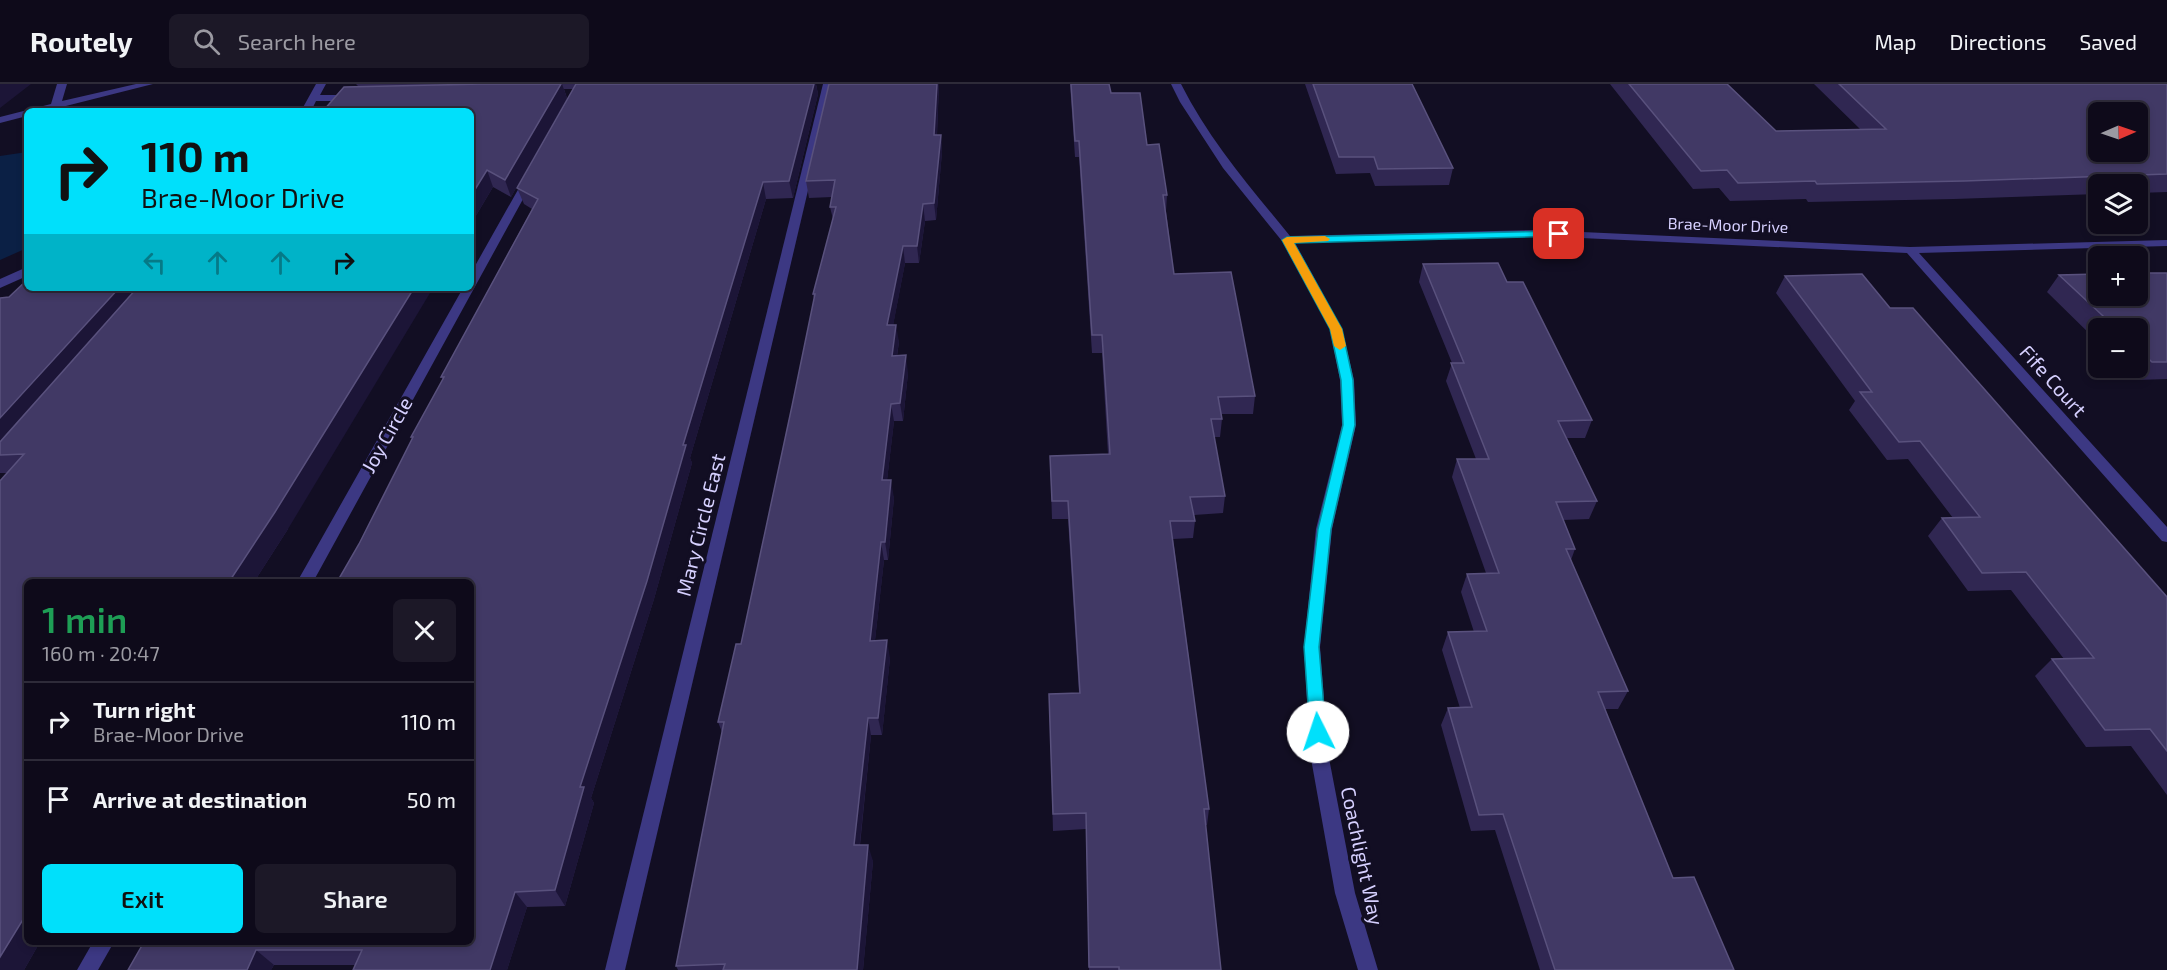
<!DOCTYPE html>
<html lang="en">
<head>
<meta charset="utf-8">
<style>
  body { margin:0; font-family:"Exo 2",sans-serif; background:#1c1827; color:#f1f3f6; height:100vh; display:flex; flex-direction:column; font-size:22px; white-space:nowrap }
  * { box-sizing:border-box; margin:0 }
  p { font-size:20px; color:#9b9aa2 }
  .icon { flex:none; width:33px; height:33px; fill:none; stroke:currentColor; stroke-width:2; stroke-linecap:round; stroke-linejoin:round }
  .map { position:relative; flex:1; overflow:hidden }
  .details { position:absolute; left:24px; top:495px; width:450px; height:366px; display:flex; flex-direction:column; background:#0e0a1a; border-radius:9px; box-shadow:0 3px 9px #0003,0 0 0 2px #2e2b39 }
  .details>* { flex:none }
  .top-card { position:absolute; left:24px; top:24px; width:450px; height:183px; border-radius:9px; box-shadow:0 3px 9px #0003,0 0 0 2px #2e2b39; background:#00e0fb; color:#111; overflow:hidden }
  .needle { width:39px; rotate:88deg }
  .fabs { position:absolute; left:2088px; top:18px; display:grid; gap:12px }
  .fabs a { display:grid; place-items:center; width:60px; height:60px; border-radius:9px; background:#0e0a1a; box-shadow:0 3px 9px #0003,0 0 0 2px #2e2b39; font-size:30px }
  .pin { position:absolute; display:grid; place-items:center; width:51px; height:51px; color:#fff; margin:-26px; border-radius:12px; box-shadow:0 3px 9px #0006 }
  .me { position:absolute; width:66px; margin:-33px; rotate:356deg; stroke-linejoin:round; filter:drop-shadow(0 0 4px #0008) }
  .turn { display:flex; align-items:center; gap:21px; height:126px; padding:0 18px; font-size:27px }
  .turn .icon { width:78px; height:78px; stroke-width:2.5 }
  .turn b { display:block; font-size:42px; line-height:51px }
  .lanes { display:flex; align-items:center; height:57px; padding:0 18px; background:#0003; justify-content:center; gap:30px; direction:ltr }
  .lanes .off { opacity:.35 }
  .round { display:grid; place-items:center; flex:none; width:63px; height:63px; border-radius:9px; background:#1c1827 }
  .summary { display:flex; align-items:center; justify-content:space-between; height:102px; padding:0 18px }
  h1 { font-size:36px; font-weight:600; line-height:45px; color:#1e9e55 }
  .button { display:flex; gap:12px; margin-top:auto; padding:12px 18px }
  .button a { flex:1; height:69px; border-radius:9px; background:#00e0fb; color:#111; font-size:24px; font-weight:600; line-height:69px; text-align:center }
  .button a+a { background:#1c1827; color:#f1f3f6 }
  ul { padding:0; list-style:none }
  li { display:flex; align-items:center; gap:18px; height:78px; padding:0 18px; border-top:2px solid #2e2b39 }
  li div { flex:1 }
  li b { display:block; font-size:22px }
  li em { font-style:normal }
  header { display:flex; align-items:center; gap:36px; box-sizing:border-box; height:84px; padding:0 30px; background:#0e0a1a; border-bottom:2px solid #2e2b39 }
  header strong { font-size:28px }
  nav { display:flex; gap:33px; margin-inline-start:auto; font-size:21px }
  .search { width:420px; height:54px; background:#1c1827; display:flex; align-items:center; gap:15px; box-sizing:border-box; padding:0 21px; border-radius:9px; color:#9b9aa2; font-size:22px }
  .map>svg:first-child { display:block }
  .water { fill:#0b2045 }
  .lines { fill:none; stroke-linecap:round; stroke-linejoin:round }
  .minor { fill:#3c3883; fill-rule:evenodd }
  .wall { fill:#302752 }
  .shaded-wall { fill:#1c1537 }
  .building { fill:#413965; stroke:#59517d; stroke-width:1.5; fill-rule:evenodd }
  .route { fill:#00e0fb; stroke:#0092a3; stroke-width:1.5 }
  .slow { fill:#f59e0b }
  .labels { text-anchor:middle; stroke-width:6; stroke-linejoin:round; paint-order:stroke }
  .far-street-label { font-size:16px; fill:#d6d0ff; stroke:#120e23 }
  .street-label { font-size:20px; fill:#d6d0ff; stroke:#120e23 }
</style>
</head>
<body>
<header>
<strong>Routely</strong>
<div class="search"><svg class="icon" aria-label="search" viewBox="0 0 24 24"><circle cx="10" cy="10" r="6"/><path d="M15 15l6 6"/></svg>Search here</div>
<nav><a>Map</a><a>Directions</a><a>Saved</a></nav>
</header>
<div class="map">
<svg width="2167" height="886" viewBox="0 0 2167 886">
  <rect width="100%" height="100%" fill="#120e23"/>
  <polygon class="water" points="27,68 27,164 0,176 0,72"/>
  <g class="lines">
    <g class="minor">
      <polygon points="57,0 67,0 62,17 136,0 153,0 46,27 27,27 27,32 0,39 0,33 51,20"/>
      <polygon points="316,0 326,0 320,11 353,11 358,14 353,17 316,17 311,27 301,27"/>
      <polygon points="823,0 833,0 625,886 605,886"/>
      <path d="M1171,0H1181C1209,56 1251,104 1290,152L1538,146L1910,163L2167,156V162L1919,169L2167,443V458L2162,457L1907,169L1538,152L1295,159L1342,245L1354,296L1356,341L1332,445L1320,563L1328,669L1355,809L1378,886H1358L1335,809L1310,669L1304,563L1316,445L1342,341L1340,296L1330,245L1282,157L1223,84L1180,18Z"/>
      <polygon points="529,92 534,95 313,498 297,498 463,204 471,204 471,189 524,95"/>
      <polygon points="27,183 27,192 0,204 0,195"/>
      <polygon points="93,858 114,858 98,886 77,886"/>
    </g>
  </g>
  <g class="wall">
    <polygon points="356,0 816,0 818,10 793,114 766,115 690,374 692,379 654,515 591,714 594,719 565,822 527,823 507,886 353,886 355,881 274,881 271,886 128,886 144,858 471,858 471,498 337,498 359,460 412,355 411,353 443,296 441,293 532,125 524,120 517,104 574,4 573,5 564,5 567,14 511,113 493,103 471,140 471,27 323,27 344,3 358,2"/>
    <polygon points="829,0 939,0 937,51 941,51 942,68 936,136 925,137 919,179 905,179 893,241 899,258 897,272 908,289 903,337 894,337 887,396 894,414 888,476 884,476 875,556 890,574 882,651 871,651 860,761 873,777 863,886 678,886 676,882 722,648 718,638 741,560 792,322 814,215 813,210 833,135 830,123 832,113 809,114 806,97"/>
    <polygon points="1070,0 1109,0 1111,9 1147,61 1167,111 1166,127 1174,190 1255,312 1253,330 1221,330 1222,335 1220,353 1214,353 1225,412 1223,429 1194,431 1195,437 1193,454 1173,455 1209,725 1207,741 1205,741 1221,886 1089,886 1086,745 1053,747 1049,610 1079,609 1068,435 1052,435 1050,372 1108,370 1102,269 1092,269 1079,73 1075,73"/>
    <polygon points="1305,0 1412,0 1453,84 1449,101 1375,102 1370,89 1336,90"/>
    <polygon points="1610,0 1727,0 1776,47 1860,45 1814,0 2167,0 2167,108 2138,109 2138,100 2098,100 2098,110 1954,115 1808,118 1806,115 1730,117 1719,104 1693,105"/>
    <polygon points="1423,180 1507,198 1592,336 1585,354 1567,354 1597,417 1589,435 1563,436 1575,465 1571,476 1628,607 1618,625 1605,625 1673,794 1734,886 1540,886 1495,746 1471,747 1441,641 1448,624 1460,624 1442,566 1448,548 1474,548 1461,508 1467,490 1486,489 1452,393 1457,375 1476,375 1446,297 1452,279 1419,198"/>
    <polygon points="2167,189 2167,295 2137,296 2124,284 2138,284 2138,244 2098,244 2098,258 2047,208 2059,191"/>
    <polygon points="1785,192 1890,224 2167,513 2167,711 2131,662 2086,663 2035,592 2052,575 2064,575 2011,506 1968,507 1928,452 1942,434 1953,434 1908,375 1887,376 1849,326 1855,317 1776,209"/>
    <polygon points="9,213 288,445 254,498 27,498 40,858 24,886 0,886 7,389 0,389 0,214"/>
  </g>
  <g class="shaded-wall">
    <polygon points="0,0 31,0 0,24"/>
    <polygon points="561,0 562,0 567,14 511,113 505,96"/>
    <polygon points="814,0 816,0 818,10 793,114 789,97"/>
    <polygon points="937,0 939,0 936,68 934,51"/>
    <polygon points="941,51 942,68 936,136 934,119"/>
    <polygon points="487,86 493,103 471,140 471,112"/>
    <polygon points="763,98 766,115 690,374 692,379 654,515 591,714 594,719 565,822 555,806 580,703"/>
    <polygon points="923,120 925,137 919,179 917,162"/>
    <polygon points="903,162 905,179 890,258 887,241"/>
    <polygon points="119,204 147,204 0,370 0,334"/>
    <polygon points="414,204 433,204 288,445 254,498 229,498"/>
    <polygon points="896,241 899,258 894,289 892,272"/>
    <polygon points="906,271 908,289 903,337 900,319"/>
    <polygon points="891,320 894,337 885,414 882,396"/>
    <polygon points="891,396 894,414 888,476 885,458"/>
    <polygon points="881,458 884,476 873,574 870,557"/>
    <polygon points="887,556 890,574 882,651 878,634"/>
    <polygon points="868,634 871,651 858,777 854,761"/>
    <polygon points="868,761 873,777 863,886 857,886"/>
    <polygon points="515,808 527,823 507,886 490,886"/>
    <polygon points="27,829 27,858 40,858 24,886 0,886 0,873"/>
    <polygon points="256,866 274,881 271,886 247,886"/>
  </g>
  <g class="building">
    <polygon points="483,0 561,0 505,96 487,86 471,112 471,27 323,27 344,3"/>
    <polygon points="576,0 814,0 789,97 763,98 683,361 686,361 647,497 580,703 584,703 555,806 515,808 490,886 353,886 362,866 256,866 247,886 128,886 144,858 471,858 471,498 337,498 359,460 413,353 411,353 444,293 441,293 538,115 517,104"/>
    <polygon points="829,0 937,0 934,51 941,51 934,119 923,120 917,162 903,162 887,241 896,241 892,272 906,271 900,319 891,320 882,396 891,396 885,458 881,458 870,557 887,556 878,634 868,634 854,761 868,761 857,886 723,886 725,880 676,882 724,638 718,638 736,560 741,560 792,322 815,210 813,210 836,123 830,123 835,96 806,97"/>
    <polygon points="1071,0 1109,0 1111,9 1140,9 1147,61 1159,60 1167,111 1163,111 1174,190 1231,188 1255,312 1218,313 1222,335 1211,335 1225,412 1190,413 1195,437 1170,437 1209,725 1204,725 1221,886 1119,886 1119,883 1089,883 1086,729 1053,730 1049,610 1080,609 1068,417 1052,417 1050,372 1110,370 1102,251 1092,251 1079,57 1075,57"/>
    <polygon points="1313,0 1412,0 1453,84 1378,85 1374,73 1339,73"/>
    <path d="M1629,0H1727L1776,47L1886,45L1839,0H2167V90L1964,97L1817,100L1815,97L1738,99L1727,86L1701,87ZM2098,28H2138V68H2098Z"/>
    <polygon points="1498,179 1507,198 1523,198 1592,336 1558,337 1597,417 1556,418 1575,465 1566,465 1628,607 1598,608 1673,794 1694,793 1734,886 1555,886 1503,730 1479,731 1448,624 1472,623 1448,548 1487,547 1467,490 1499,489 1457,375 1489,375 1451,279 1464,279 1423,180"/>
    <polygon points="2138,189 2167,189 2167,278 2152,278 2138,265 2138,244 2116,244 2059,191 2098,190 2098,212 2138,212"/>
    <polygon points="1862,190 1890,224 1913,224 2167,513 2167,667 2150,645 2105,646 2052,575 2094,574 2026,488 1982,489 1942,434 1980,433 1920,357 1899,358 1860,308 1872,308 1785,192"/>
    <polygon points="27,196 27,204 119,204 0,334 0,214 9,213"/>
    <polygon points="137,204 414,204 275,428 229,498 27,498 27,829 0,873 0,397 24,370 0,371 0,358"/>
  </g>
  <polygon class="route" points="1559,147 1564,150 1562,152 1294,159 1342,245 1353,296 1355,341 1331,445 1319,563 1326,648 1323,653 1318,655 1312,653 1310,648 1304,563 1318,445 1343,341 1341,296 1330,245 1282,156 1287,153"/>
  <polygon class="slow" points="1325,152 1330,155 1328,157 1294,159 1342,245 1346,262 1340,266 1334,262 1330,245 1282,156 1287,153"/>
  <g class="labels">
    <g class="far-street-label">
      <text transform="translate(1728 141) rotate(2)" y="6">Brae-Moor Drive</text>
    </g>
    <g class="street-label">
      <text transform="translate(2053 297) rotate(48)" y="7">Fife Court</text>
      <text transform="translate(387 351) rotate(-61)" y="7">Joy Circle</text>
      <text transform="translate(701 441) rotate(-76)" y="7">Mary Circle East</text>
      <text transform="translate(1362 772) rotate(78)" y="7">Coachlight Way</text>
    </g>
  </g>
</svg>
<div class="fabs">
<a><svg class="needle" viewBox="-14 -14 28 28"><path d="M0-13l5 13h-10z" fill="#e53935"/><path d="M0 13l5-13h-10z" fill="#9b9aa2"/></svg></a>
<a><svg class="icon" aria-label="layers" viewBox="0 0 24 24"><path d="M12 4l9 5-9 5-9-5zM3 14l9 5 9-5"/></svg></a>
<a>+</a>
<a>−</a>
</div>
<div class="pin" style="left:1559px;top:150px;background:#d93025"><svg class="icon" aria-label="arrive" viewBox="0 0 24 24"><path d="M6 21V4h12l-3 4 3 4H6"/></svg></div>
<svg class="me" style="left:1318px;top:648px" viewBox="-20 -20 40 40"><circle r="19" fill="#fff"/><path d="M0-13L10 11 0 6-10 11z" fill="#00e0fb"/></svg>
<div class="top-card">
<div class="turn"><svg class="icon" aria-label="right" viewBox="0 0 24 24"><path d="M7 20v-9h11M14 6l5 5-5 5"/></svg><div><b>110 m</b>Brae-Moor Drive</div></div>
<div class="lanes"><svg class="icon off" aria-label="left" viewBox="0 0 24 24"><path d="M17 20v-9H6M10 6l-5 5 5 5"/></svg><svg class="icon off" aria-label="ahead" viewBox="0 0 24 24"><path d="M12 20V5M6 11l6-6 6 6"/></svg><svg class="icon off" aria-label="ahead" viewBox="0 0 24 24"><path d="M12 20V5M6 11l6-6 6 6"/></svg><svg class="icon" aria-label="right" viewBox="0 0 24 24"><path d="M7 20v-9h11M14 6l5 5-5 5"/></svg></div>
</div>
<section class="details">
<div class="summary"><div><h1>1 min</h1><p>160 m · 20:47</p></div><a class="round"><svg class="icon" aria-label="close" viewBox="0 0 24 24"><path d="M6 6l12 12M18 6L6 18"/></svg></a></div>
<ul>
<li><svg class="icon" aria-label="right" viewBox="0 0 24 24"><path d="M7 20v-9h11M14 6l5 5-5 5"/></svg><div><b>Turn right</b><p>Brae-Moor Drive</p></div><em>110 m</em></li>
<li><svg class="icon" aria-label="arrive" viewBox="0 0 24 24"><path d="M6 21V4h12l-3 4 3 4H6"/></svg><div><b>Arrive at destination</b></div><em>50 m</em></li>
</ul>
<div class="button"><a>Exit</a><a>Share</a></div>
</section>
</div>
</body>
</html>
